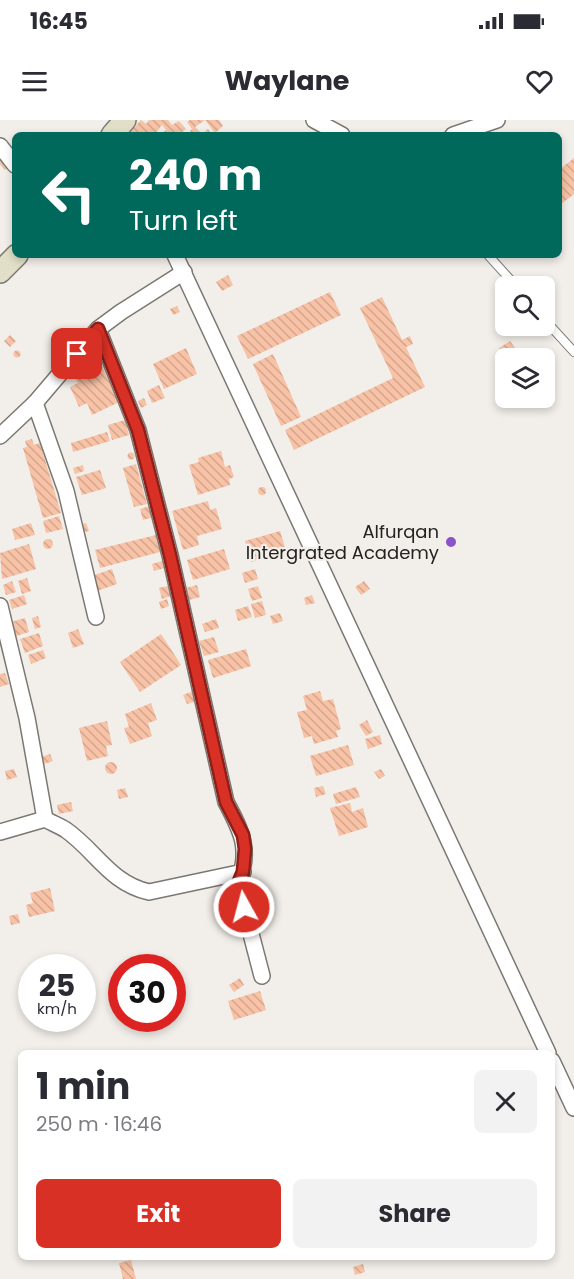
<!DOCTYPE html>
<html lang="en">
<head>
<meta charset="utf-8">
<style>
  body { margin:0; font-family:Poppins,sans-serif; background:#f2f2f3; color:#2b2b33; height:100vh; display:flex; flex-direction:column; font-size:22px; white-space:nowrap }
  * { box-sizing:border-box; margin:0 }
  p { font-size:20px; color:#7c7c81 }
  .icon { flex:none; width:33px; height:33px; fill:none; stroke:currentColor; stroke-width:2; stroke-linecap:round; stroke-linejoin:round }
  .map { position:relative; flex:1; overflow:hidden }
  .panel { position:absolute; left:18px; top:930px; width:537px; height:210px; display:flex; flex-direction:column; background:#fff; border-radius:9px; box-shadow:0 3px 9px #0003 }
  .panel>* { flex:none }
  .hud { position:absolute; left:12px; top:12px; width:550px; height:126px; border-radius:9px; box-shadow:0 3px 9px #0003; background:#00695c; color:#fff; overflow:hidden }
  .controls { position:absolute; left:495px; top:156px; display:grid; gap:12px }
  .controls a { display:grid; place-items:center; width:60px; height:60px; border-radius:9px; background:#fff; box-shadow:0 3px 9px #0003; font-size:30px }
  .speed { position:absolute; left:18px; top:834px; display:flex; gap:12px; font-size:30px; font-weight:700; text-align:center }
  .speed>* { display:grid; place-content:center; width:78px; height:78px; border-radius:50%; background:#fff; box-shadow:0 3px 9px #0003; line-height:1 }
  .speed small { font-size:15px; font-weight:400 }
  .speed .limit { border:9px solid #d22; background:#fff; color:#111 }
  .pin { position:absolute; display:grid; place-items:center; width:51px; height:51px; color:#fff; margin:-26px; border-radius:12px; box-shadow:0 3px 9px #0006 }
  .me { position:absolute; width:66px; margin:-33px; rotate:353deg; stroke-linejoin:round; filter:drop-shadow(0 0 4px #0008) }
  .turn { display:flex; align-items:center; gap:21px; height:126px; padding:0 18px; font-size:27px }
  .turn .icon { width:78px; height:78px; stroke-width:2.5 }
  .turn b { display:block; font-size:42px; line-height:51px }
  .round { display:grid; place-items:center; flex:none; width:63px; height:63px; border-radius:9px; background:#f2f2f3 }
  .overview { display:flex; align-items:center; justify-content:space-between; height:102px; padding:0 18px }
  h1 { font-size:36px; font-weight:700; line-height:45px }
  .action { display:flex; gap:12px; margin-top:auto; padding:12px 18px }
  .action a { flex:1; height:69px; border-radius:9px; background:#d93025; color:#fff; font-size:24px; font-weight:700; line-height:69px; text-align:center }
  .action a+a { background:#f2f2f3; color:#2b2b33 }
  .status { display:flex; justify-content:space-between; align-items:center; height:42px; padding:0 30px; background:#fff; direction:ltr }
  .status svg { height:16px; fill:currentColor }
  header { display:flex; justify-content:space-between; align-items:center; height:78px; padding:0 18px; background:#fff; font-size:27px; font-weight:700 }
  .map>svg:first-child { display:block }
  .building { fill:url(#building-back-hatch) }
  .lines { fill:none; stroke-linecap:round; stroke-linejoin:round }
  .lane-casing { stroke:#7b7873; stroke-width:10 }
  .street-casing { stroke:#7b7873; stroke-width:18 }
  .secondary-casing { stroke:#7b7873; stroke-width:24 }
  .lane { stroke:#fff; stroke-width:8 }
  .street { stroke:#fff; stroke-width:15 }
  .secondary { stroke:#e1dfc7; stroke-width:21 }
  .route-casing { stroke:#8d1f18; stroke-width:15 }
  .route { stroke:#d93025; stroke-width:10 }
  .poi-dot { fill:#8b53ca; stroke:#f2eee9; stroke-width:2 }
  .labels { text-anchor:middle; stroke-width:4.5; stroke-linejoin:round; paint-order:stroke }
  .poi-label { font-size:18px; fill:#242220; stroke:#f2eee9; text-anchor:end }
</style>
</head>
<body>
<div class="status"><b>16:45</b><svg viewBox="0 0 49 12"><path d="M0 12V9h3v3zM5 12V6h3v6zM10 12V3h3v9zM15 12V0h3v12zM26 1h20v11H26zM47 4h2v5h-2z"/></svg></div>
<header><svg class="icon" aria-label="menu" viewBox="0 0 24 24"><path d="M4 6h16M4 12h16M4 18h16"/></svg>Waylane<svg class="icon" aria-label="heart" viewBox="0 0 24 24"><path d="M12 20l-8-8c-3-5 5-10 8-4 3-6 11-1 8 4z"/></svg></header>
<div class="map">
<svg width="574" height="1159" viewBox="0 0 574 1159">
  <defs>
    <pattern id="building-back-hatch" width="6" height="6" patternUnits="userSpaceOnUse" patternTransform="scale(1.5)"><rect width="6" height="6" fill="#f7c2a5"/><path d="M-1 5l2 2M0 0l6 6M5-1l2 2" fill="none" stroke="#d4a68e"/></pattern>
  </defs>
  <rect width="100%" height="100%" fill="#f2eee9"/>
  <g class="building">
    <polygon points="141,0 146,4 149,0 168,0 172,5 179,1 186,9 178,15 160,15 166,10 162,5 154,15 127,15"/>
    <polygon points="190,0 205,0 195,7 201,13 199,15 190,15 192,13 190,11 192,9 187,2"/>
    <polygon points="205,0 219,0 223,6 215,13"/>
    <polygon points="208,9 212,15 200,15"/>
    <polygon points="0,37 13,43 5,50 0,44"/>
    <polygon points="574,38 574,74 560,85 560,49"/>
    <polygon points="228,155 233,165 222,171 216,162"/>
    <polygon points="330,172 341,195 248,239 237,216"/>
    <polygon points="382,177 402,220 410,216 413,224 406,227 425,267 294,330 285,310 393,258 360,188"/>
    <polygon points="177,186 180,192 173,195 170,189"/>
    <polygon points="10,215 16,221 10,227 4,221"/>
    <polygon points="510,221 515,228 504,235 499,228"/>
    <polygon points="186,228 197,254 164,269 153,244"/>
    <circle cx="17" cy="234" r="3.5"/>
    <polygon points="273,234 301,297 281,306 253,244"/>
    <polygon points="93,235 96,241 89,244 85,238"/>
    <polygon points="102,246 119,282 92,295 87,283 79,287 70,267 78,263 75,258"/>
    <polygon points="159,265 165,278 152,283 147,271"/>
    <polygon points="144,278 147,285 141,288 138,281"/>
    <polygon points="125,300 129,315 112,320 108,305"/>
    <polygon points="107,312 110,321 73,332 71,323"/>
    <polygon points="32,319 34,325 40,323 61,393 43,398 23,328 27,327 25,321"/>
    <polygon points="221,331 225,347 230,345 234,357 229,359 230,365 198,375 189,345 199,342 198,338"/>
    <circle cx="131" cy="336" r="3.5"/>
    <polygon points="136,344 147,384 134,387 123,348"/>
    <polygon points="83,345 84,351 75,354 73,348"/>
    <polygon points="100,350 106,368 82,375 76,357"/>
    <circle cx="262" cy="371" r="4"/>
    <polygon points="208,381 210,390 216,388 222,409 197,416 199,425 183,430 172,391"/>
    <polygon points="150,386 154,397 143,400 140,389"/>
    <polygon points="59,396 63,409 46,413 43,401"/>
    <polygon points="31,403 35,415 15,420 12,409"/>
    <polygon points="86,403 89,411 81,413 79,405"/>
    <polygon points="280,411 286,431 251,442 245,421"/>
    <polygon points="156,415 160,432 100,448 95,430"/>
    <circle cx="48" cy="424" r="5"/>
    <polygon points="29,424 36,449 2,459 0,433"/>
    <polygon points="224,429 230,449 193,460 187,440"/>
    <polygon points="162,441 164,448 154,451 152,444"/>
    <polygon points="112,449 117,464 94,472 89,457"/>
    <polygon points="255,449 258,459 245,463 242,453"/>
    <polygon points="27,458 31,471 22,474 18,461"/>
    <polygon points="12,461 16,472 6,475 3,465"/>
    <polygon points="364,461 370,469 361,475 355,467"/>
    <polygon points="197,465 200,477 189,480 186,468"/>
    <polygon points="168,466 171,476 162,479 159,468"/>
    <polygon points="258,466 262,478 252,481 248,469"/>
    <polygon points="24,475 27,484 12,489 9,480"/>
    <polygon points="312,475 315,483 306,485 304,478"/>
    <polygon points="167,479 169,486 161,489 159,482"/>
    <polygon points="262,481 266,495 255,498 251,484"/>
    <polygon points="248,486 252,497 238,501 235,490"/>
    <polygon points="280,493 283,501 273,504 270,496"/>
    <polygon points="38,496 41,507 35,509 32,498"/>
    <polygon points="25,498 29,512 16,516 11,502"/>
    <polygon points="216,499 219,508 205,512 202,504"/>
    <polygon points="78,509 84,524 73,528 68,513"/>
    <polygon points="39,513 43,526 25,533 20,519"/>
    <polygon points="161,514 181,545 140,572 120,542"/>
    <polygon points="214,517 219,532 204,536 199,521"/>
    <polygon points="246,529 251,546 213,558 208,540"/>
    <polygon points="43,530 46,538 31,544 28,535"/>
    <polygon points="5,553 9,564 0,567 0,554"/>
    <polygon points="193,571 197,581 187,584 183,575"/>
    <polygon points="320,571 323,581 333,579 341,609 336,611 338,617 314,624 312,616 304,618 297,592 307,590 303,576"/>
    <polygon points="151,583 157,600 148,603 152,616 130,624 124,608 129,607 125,594"/>
    <polygon points="367,600 373,612 366,616 359,605"/>
    <polygon points="107,601 112,625 106,626 108,636 87,641 79,608"/>
    <polygon points="380,615 382,624 368,629 365,619"/>
    <polygon points="348,625 354,645 316,656 310,636"/>
    <polygon points="50,634 53,641 44,644 41,637"/>
    <circle cx="111" cy="648" r="6"/>
    <polygon points="14,649 17,657 7,660 5,651"/>
    <polygon points="381,649 385,656 379,659 374,652"/>
    <polygon points="323,666 326,674 316,677 314,668"/>
    <polygon points="356,667 360,677 336,684 333,674"/>
    <polygon points="125,668 128,677 119,679 117,670"/>
    <polygon points="71,682 73,691 59,694 57,685"/>
    <polygon points="350,683 352,692 363,688 368,707 339,716 330,688"/>
    <polygon points="50,768 55,791 29,797 26,785 33,783 30,773"/>
    <polygon points="18,794 20,803 11,805 9,796"/>
    <polygon points="240,858 244,865 234,872 229,865"/>
    <polygon points="260,871 266,890 234,900 228,881"/>
    <polygon points="131,1140 136,1159 123,1159 119,1143"/>
    <polygon points="363,1144 365,1152 355,1155 353,1147"/>
  </g>
  <g class="lines">
    <g class="lane-casing">
      <g id="lane">
        <polyline points="488,135 516,166"/>
        <polyline points="544,199 574,232"/>
      </g>
    </g>
    <g class="street-casing">
      <g id="street">
        <polyline points="314,0 342,15"/>
        <polyline points="453,15 497,0"/>
        <polyline points="0,26 15,45"/>
        <polyline points="175,135 548,933"/>
        <path d="M98,209L138,310L170,435L226,682C242,712 251,730 238,764L262,856"/>
        <polyline points="35,283 66,371 96,497"/>
        <polyline points="0,316 35,283 98,209 121,192 184,152"/>
        <polyline points="0,486 27,598 45,699"/>
        <path d="M0,712L45,699C52,703 60,706 66,710C96,731 110,763 149,772L243,752"/>
        <polyline points="552,941 574,988"/>
      </g>
    </g>
    <g class="secondary-casing">
      <g id="secondary">
        <polyline points="112,15 125,0"/>
        <polyline points="0,152 17,135"/>
      </g>
    </g>
    <use href="#lane" class="lane"/>
    <use href="#street" class="street"/>
    <use href="#secondary" class="secondary"/>
  </g>
  <g class="lines">
    <g class="route-casing">
      <polyline id="route" points="77,234 98,209 138,310 170,435 226,682 243,715 245,729 243,752 238,764 244,787"/>
    </g>
    <use href="#route" class="route"/>
  </g>
  <circle class="poi-dot" cx="451" cy="422" r="6"/>
  <g class="labels">
    <g class="poi-label">
      <text x="439" y="418">Alfurqan<tspan x="439" dy="21">Intergrated Academy</tspan></text>
    </g>
  </g>
</svg>
<div class="controls">
<a><svg class="icon" aria-label="search" viewBox="0 0 24 24"><circle cx="10" cy="10" r="6"/><path d="M15 15l6 6"/></svg></a>
<a><svg class="icon" aria-label="layers" viewBox="0 0 24 24"><path d="M12 4l9 5-9 5-9-5zM3 14l9 5 9-5"/></svg></a>
</div>
<div class="speed"><div>25<small>km/h</small></div><div class="limit">30</div></div>
<div class="pin" style="left:77px;top:234px;background:#d93025"><svg class="icon" aria-label="arrive" viewBox="0 0 24 24"><path d="M6 21V4h12l-3 4 3 4H6"/></svg></div>
<svg class="me" style="left:244px;top:787px" viewBox="-20 -20 40 40"><circle r="17" fill="#d93025" stroke="#fff" stroke-width="3"/><path d="M0-11L8 9 0 5-8 9z" fill="#fff"/></svg>
<div class="hud">
<div class="turn"><svg class="icon" aria-label="left" viewBox="0 0 24 24"><path d="M17 20v-9H6M10 6l-5 5 5 5"/></svg><div><b>240 m</b>Turn left</div></div>
</div>
<section class="panel">
<div class="overview"><div><h1>1 min</h1><p>250 m · 16:46</p></div><a class="round"><svg class="icon" aria-label="close" viewBox="0 0 24 24"><path d="M6 6l12 12M18 6L6 18"/></svg></a></div>
<div class="action"><a>Exit</a><a>Share</a></div>
</section>
</div>
</body>
</html>
